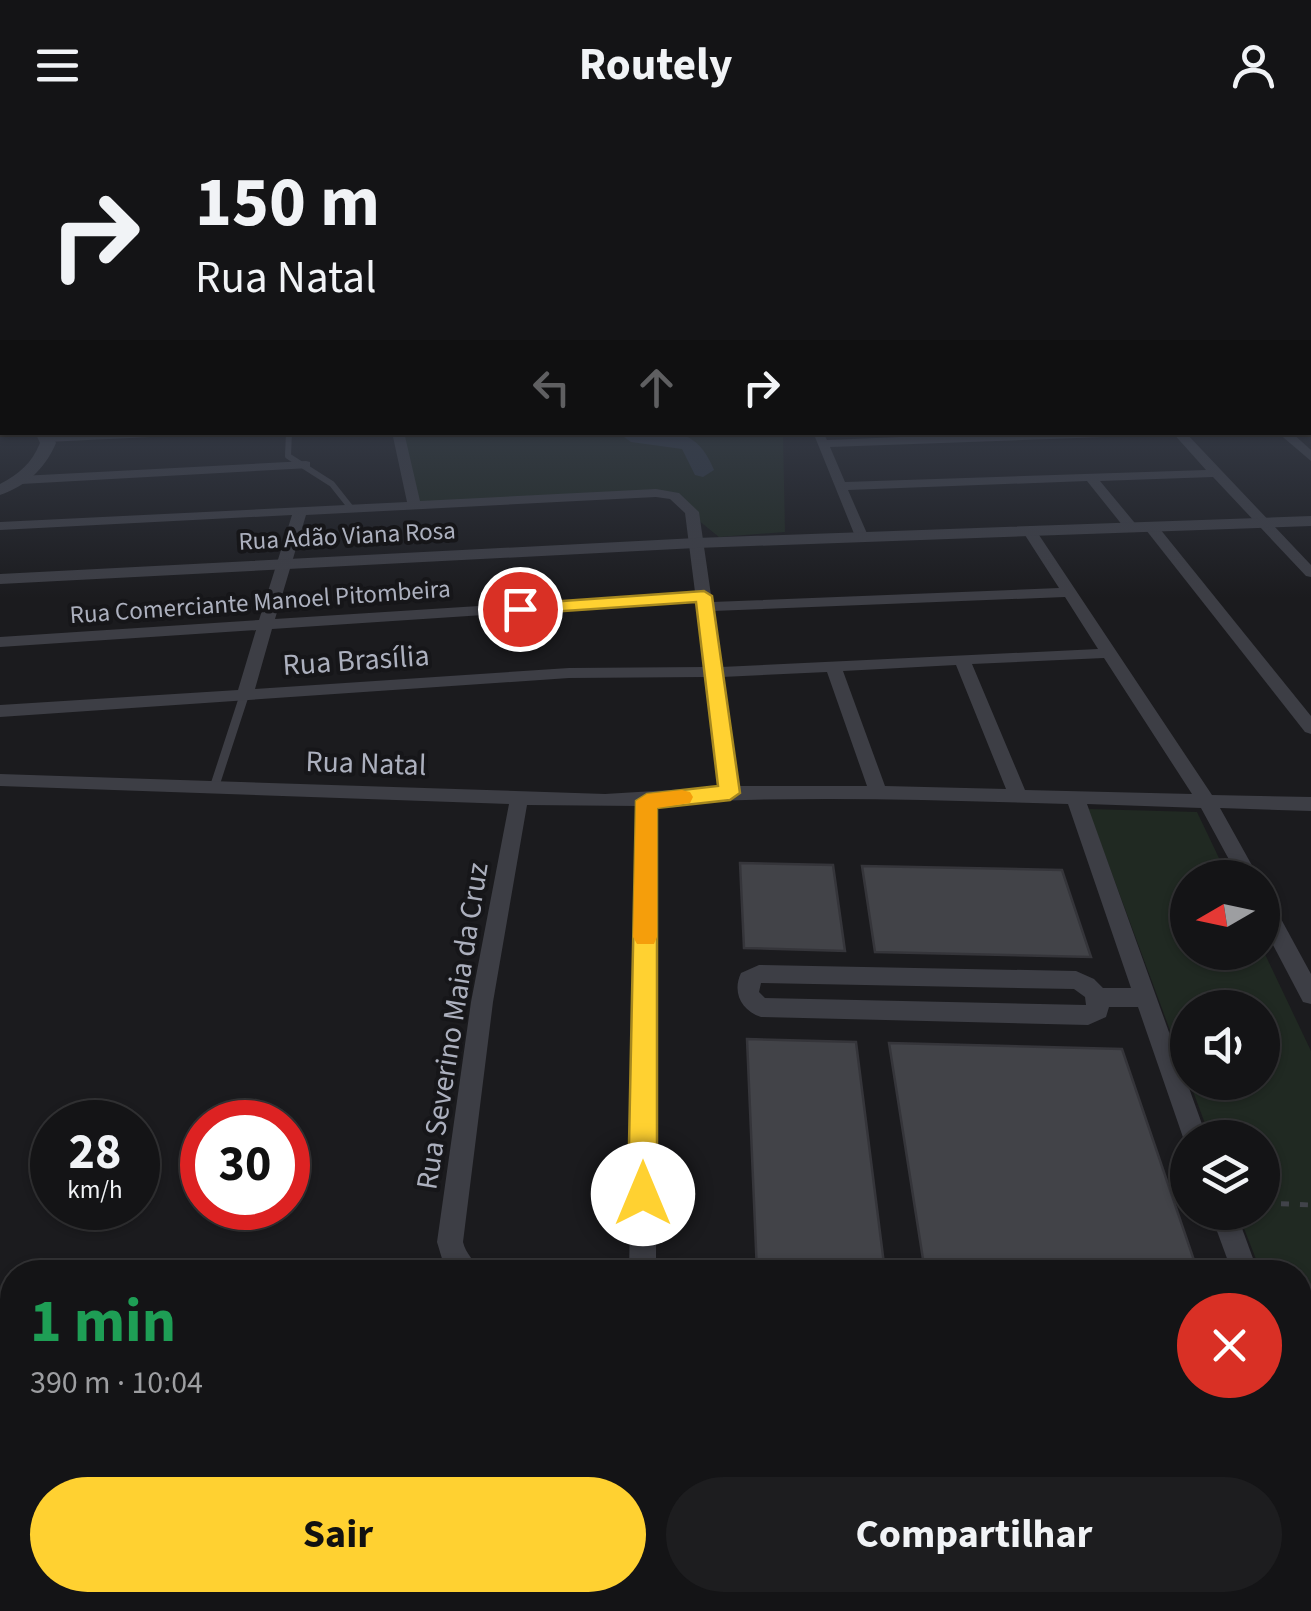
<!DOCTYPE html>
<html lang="pt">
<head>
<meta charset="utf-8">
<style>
  body { margin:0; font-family:"Source Sans 3",sans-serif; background:#1d1d1f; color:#f1f3f6; height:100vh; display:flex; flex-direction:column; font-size:38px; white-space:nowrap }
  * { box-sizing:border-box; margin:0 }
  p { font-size:32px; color:#9d9ea1 }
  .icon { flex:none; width:55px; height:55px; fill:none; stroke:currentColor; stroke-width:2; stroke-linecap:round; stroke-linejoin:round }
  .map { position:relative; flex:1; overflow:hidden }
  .panel { position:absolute; left:0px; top:1130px; width:1312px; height:352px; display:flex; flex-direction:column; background:#141416; border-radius:40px 40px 0 0; box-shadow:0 2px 8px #0004,0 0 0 2px #333335 }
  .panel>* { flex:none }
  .top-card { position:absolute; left:0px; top:0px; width:1312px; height:305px; box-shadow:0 2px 8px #0004,0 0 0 2px #333335; background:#141416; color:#f1f3f6; overflow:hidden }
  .needle { width:65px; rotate:261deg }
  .fabs { position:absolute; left:1170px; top:730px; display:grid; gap:20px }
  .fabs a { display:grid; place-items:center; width:110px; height:110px; border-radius:50%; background:#141416; box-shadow:0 2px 8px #0004,0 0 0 2px #333335; font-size:50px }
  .speed { position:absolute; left:30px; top:970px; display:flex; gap:20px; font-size:50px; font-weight:700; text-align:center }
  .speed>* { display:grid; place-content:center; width:130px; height:130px; border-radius:50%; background:#141416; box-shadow:0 2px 8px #0004,0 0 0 2px #333335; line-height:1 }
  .speed small { font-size:25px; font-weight:400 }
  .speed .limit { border:15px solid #d22; background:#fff; color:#111 }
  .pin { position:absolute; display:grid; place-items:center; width:85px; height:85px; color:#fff; margin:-42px; border:5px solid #fff; border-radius:50%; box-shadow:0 2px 10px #0007 }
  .me { position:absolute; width:110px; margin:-55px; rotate:0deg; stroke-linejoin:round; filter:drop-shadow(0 0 8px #0008) }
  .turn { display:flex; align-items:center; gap:35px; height:210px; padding:0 30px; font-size:45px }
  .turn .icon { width:130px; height:130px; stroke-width:2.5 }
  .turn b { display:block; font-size:70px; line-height:85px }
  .lanes { display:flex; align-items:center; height:95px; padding:0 30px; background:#0003; justify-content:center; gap:50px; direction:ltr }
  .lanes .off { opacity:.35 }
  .round { display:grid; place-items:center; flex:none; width:105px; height:105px; border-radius:52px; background:#1d1d1f }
  .overview { display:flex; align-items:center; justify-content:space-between; height:170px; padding:0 30px }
  h1 { font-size:60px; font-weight:700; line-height:75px; color:#1e9e55 }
  .cta { display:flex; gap:20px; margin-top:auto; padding:20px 30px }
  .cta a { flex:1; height:115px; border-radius:60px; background:#ffd131; color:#111; font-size:40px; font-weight:700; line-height:115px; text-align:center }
  .cta a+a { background:#1d1d1f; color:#f1f3f6 }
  header { display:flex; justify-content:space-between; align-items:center; height:130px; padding:0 30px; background:#141416; font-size:45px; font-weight:700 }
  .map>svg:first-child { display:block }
  .green { fill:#202922 }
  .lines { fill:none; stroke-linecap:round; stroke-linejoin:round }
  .river { fill:#2f3843; fill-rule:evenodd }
  .building { fill:#424348; stroke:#35353a; stroke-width:2.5 }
  .path { stroke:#41434a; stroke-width:5; stroke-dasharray:8 11; stroke-linecap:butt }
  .service-far1 { stroke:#3d3e45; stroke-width:6 }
  .service { stroke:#3d3e45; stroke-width:9 }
  .minor { fill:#3d3e45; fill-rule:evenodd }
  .tertiary { fill:#3d3e45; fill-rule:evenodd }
  .route { fill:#ffd131; stroke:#a68820; stroke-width:2.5 }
  .slow { fill:#f59e0b }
  .labels { text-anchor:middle; stroke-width:8; stroke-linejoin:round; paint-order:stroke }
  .far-street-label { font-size:25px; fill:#acb0be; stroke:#161619 }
  .street-label { font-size:30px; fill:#acb0be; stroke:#161619 }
</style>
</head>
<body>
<header><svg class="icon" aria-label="menu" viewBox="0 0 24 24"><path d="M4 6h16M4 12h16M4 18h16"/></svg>Routely<svg class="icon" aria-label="person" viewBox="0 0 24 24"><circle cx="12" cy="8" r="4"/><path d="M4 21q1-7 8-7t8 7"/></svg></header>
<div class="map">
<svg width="1311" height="1481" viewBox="0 0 1311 1481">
  <rect width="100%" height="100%" fill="#1b1b1e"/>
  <g class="green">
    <polygon points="402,303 783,303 785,402 719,407 666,364 418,373"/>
    <polygon points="1088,679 1197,682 1228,747 1188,748 1188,822 1263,820 1311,921 1311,1260 1304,1259 1300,1248 1300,1142 1261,1142 1238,1083 1262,1082 1262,1008 1210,1007 1190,953 1262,952 1262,878 1188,878 1187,946"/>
  </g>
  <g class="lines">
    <path class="river" d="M617,302C661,302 695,291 714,340L703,347L695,345L682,319L631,312Z"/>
  </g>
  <g class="building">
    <polygon points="740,733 833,735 845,821 744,818"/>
    <polygon points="862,736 1062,740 1091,827 875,822"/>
    <polygon points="747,909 856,912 885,1142 757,1142"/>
    <polygon points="889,913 1122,919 1198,1142 925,1142"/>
  </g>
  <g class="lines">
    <polyline class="path" points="1262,1073 1311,1075"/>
    <polyline class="service-far1" points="289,302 288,326 332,354 351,378"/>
    <polyline class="service" points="214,658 244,566"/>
    <g class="minor">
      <polygon points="86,302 177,302 171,306 47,312 41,308 47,304"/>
      <path d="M392,302H404L420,371L656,359L679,363L699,382L712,472L1059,458L1023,402L1035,399L1212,665L1311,667V681L1220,678L1259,748H1239L1201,678L1087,674L1207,1008H1188L1186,1016L1138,877H1109L1106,887L1088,895L761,887C741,880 732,862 741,843L759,835L1076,841L1094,849L1103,858H1131L1068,674C931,670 794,665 656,674V1142H629L638,676L527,675L493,872L463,1112C466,1125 475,1130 480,1142H446L437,1112L471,872L509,674L0,656V644L605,664L720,657L706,547L569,548L0,587V575L238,560L256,500L0,517V507L259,490L292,385L0,400V392L407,372ZM656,367L670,369L685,383L695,462L275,489L306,385ZM1065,467L1098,519L721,537L713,481ZM696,471L705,537L569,538L255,559L272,499ZM1104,528L1192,664L1025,660L972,534ZM956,535L1006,659L885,656L843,541ZM827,542L867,656H738L722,547ZM761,853L1074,859L1085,867L1086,875L765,868L759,862Z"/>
      <polygon points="813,302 823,302 827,310 1025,302 1137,302 1131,306 830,317 845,352 1206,340 1172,302 1185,302 1311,435 1311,447 1306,446 1213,347 1100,351 1139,398 1132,402 1127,401 1087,351 848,360 869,408 857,411"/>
      <polygon points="1277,302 1291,302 1311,320 1311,331"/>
      <polygon points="306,331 310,332 310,338 21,354 15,350 21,346"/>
      <polygon points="1151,393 1156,394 1311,586 1311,604 1305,602 1146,400 1146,394"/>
      <polygon points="1262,765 1269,767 1311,844 1311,874 1303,872 1262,794"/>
      <polygon points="1210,1082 1236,1082 1258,1142 1232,1142"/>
      <polygon points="1300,1275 1311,1280 1311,1336 1300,1331"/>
    </g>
    <g class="tertiary">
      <rect x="0" y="286" width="2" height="8"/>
      <path d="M35,302H50L56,313C45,339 26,356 0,365V354C19,344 32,333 40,313Z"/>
      <polygon points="1311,386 1311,396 696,418 0,454 0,444 696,408"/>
    </g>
  </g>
  <linearGradient id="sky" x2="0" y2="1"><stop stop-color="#0f0f10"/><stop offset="0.56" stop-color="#393f4c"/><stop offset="1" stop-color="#393f4c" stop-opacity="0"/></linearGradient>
  <rect width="1311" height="468" fill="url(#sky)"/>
  <polygon class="route" points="704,461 712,466 740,663 730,670 657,678 657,1064 653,1074 643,1078 632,1074 628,1064 636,671 647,664 718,656 696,472 520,484 512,479 520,474"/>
  <polygon class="slow" points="682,660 690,662 693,667 690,673 657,678 657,807 654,814 637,814 633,807 636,671 647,664"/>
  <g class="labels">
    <g class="far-street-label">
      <text transform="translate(347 405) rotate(-3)" y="9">Rua Adão Viana Rosa</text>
      <text transform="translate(260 471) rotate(-4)" y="9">Rua Comerciante Manoel Pitombeira</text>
    </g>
    <g class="street-label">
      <text transform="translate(356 530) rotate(-4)" y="10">Rua Brasília</text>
      <text transform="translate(366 633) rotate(2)" y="10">Rua Natal</text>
      <text transform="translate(452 896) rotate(-81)" y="10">Rua Severino Maia da Cruz</text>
    </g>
  </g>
</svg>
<div class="fabs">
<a><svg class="needle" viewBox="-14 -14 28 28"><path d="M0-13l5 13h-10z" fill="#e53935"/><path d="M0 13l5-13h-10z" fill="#9d9ea1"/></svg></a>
<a><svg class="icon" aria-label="sound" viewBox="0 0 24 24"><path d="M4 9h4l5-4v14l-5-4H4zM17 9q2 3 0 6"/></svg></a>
<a><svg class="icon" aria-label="layers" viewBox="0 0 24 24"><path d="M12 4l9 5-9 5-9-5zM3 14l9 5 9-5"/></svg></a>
</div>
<div class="speed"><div>28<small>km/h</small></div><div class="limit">30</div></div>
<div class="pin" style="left:520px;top:479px;background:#d93025"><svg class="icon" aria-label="arrive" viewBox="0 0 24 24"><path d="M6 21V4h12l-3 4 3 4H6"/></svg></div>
<svg class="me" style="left:643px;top:1064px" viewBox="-20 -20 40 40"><circle r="19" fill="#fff"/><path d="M0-13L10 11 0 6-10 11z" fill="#ffd131"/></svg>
<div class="top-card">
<div class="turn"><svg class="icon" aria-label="right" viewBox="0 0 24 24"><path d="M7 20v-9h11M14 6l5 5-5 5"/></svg><div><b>150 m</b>Rua Natal</div></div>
<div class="lanes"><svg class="icon off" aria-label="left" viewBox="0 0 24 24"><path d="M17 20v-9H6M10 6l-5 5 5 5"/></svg><svg class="icon off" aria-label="ahead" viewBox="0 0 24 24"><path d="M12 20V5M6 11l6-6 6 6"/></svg><svg class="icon" aria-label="right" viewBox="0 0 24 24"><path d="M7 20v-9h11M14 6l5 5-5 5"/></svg></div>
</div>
<section class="panel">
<div class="overview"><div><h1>1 min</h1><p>390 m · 10:04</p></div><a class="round" style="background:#d93025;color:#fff"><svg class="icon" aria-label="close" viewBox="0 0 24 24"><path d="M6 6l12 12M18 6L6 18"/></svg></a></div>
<div class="cta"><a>Sair</a><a>Compartilhar</a></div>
</section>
</div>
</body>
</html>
